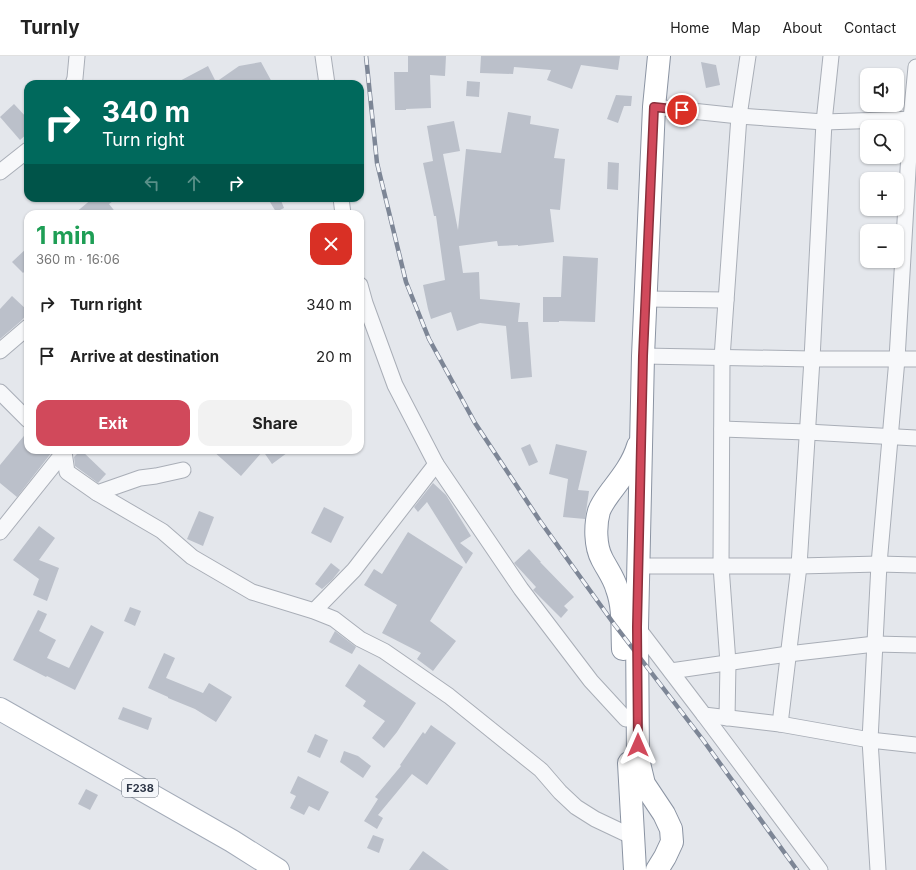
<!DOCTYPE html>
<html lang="en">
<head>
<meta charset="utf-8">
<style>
  body { margin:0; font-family:Inter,sans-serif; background:#f2f2f2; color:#222; height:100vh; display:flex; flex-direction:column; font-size:15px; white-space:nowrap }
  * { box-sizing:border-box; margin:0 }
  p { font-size:13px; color:#767676 }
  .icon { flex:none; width:22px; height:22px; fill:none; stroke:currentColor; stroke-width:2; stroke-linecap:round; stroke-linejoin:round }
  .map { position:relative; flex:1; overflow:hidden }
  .panel { position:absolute; left:24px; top:154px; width:340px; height:244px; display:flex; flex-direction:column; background:#fff; border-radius:12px; box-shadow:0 1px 3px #0004 }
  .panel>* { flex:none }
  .banner { position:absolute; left:24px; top:24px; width:340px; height:122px; border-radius:12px; box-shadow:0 1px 3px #0004; background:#00695c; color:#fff; overflow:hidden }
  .tools { position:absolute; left:860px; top:12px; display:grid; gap:8px }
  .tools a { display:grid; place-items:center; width:44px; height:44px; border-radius:8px; background:#fff; box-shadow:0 1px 3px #0004; font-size:20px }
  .pin { position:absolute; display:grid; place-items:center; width:34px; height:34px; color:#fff; margin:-17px; border:2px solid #fff; border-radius:50%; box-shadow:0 1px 4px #0007 }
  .me { position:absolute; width:44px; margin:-22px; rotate:0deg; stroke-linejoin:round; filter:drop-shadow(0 0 3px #0008) }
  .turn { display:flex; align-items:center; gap:14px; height:84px; padding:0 12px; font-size:18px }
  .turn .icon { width:52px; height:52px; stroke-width:2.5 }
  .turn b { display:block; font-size:28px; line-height:34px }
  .lanes { display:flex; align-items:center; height:38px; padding:0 12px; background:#0003; justify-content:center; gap:20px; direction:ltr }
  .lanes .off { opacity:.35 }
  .round { display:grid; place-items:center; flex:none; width:42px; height:42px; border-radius:12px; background:#f2f2f2 }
  .head { display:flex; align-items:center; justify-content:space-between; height:68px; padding:0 12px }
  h1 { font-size:24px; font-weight:700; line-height:30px; color:#1e9e55 }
  .primary-button { display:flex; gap:8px; margin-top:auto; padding:8px 12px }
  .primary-button a { flex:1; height:46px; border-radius:12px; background:#d1495b; color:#fff; font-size:16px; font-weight:700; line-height:46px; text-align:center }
  .primary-button a+a { background:#f2f2f2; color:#222 }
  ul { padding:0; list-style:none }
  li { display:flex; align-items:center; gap:12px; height:52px; padding:0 12px }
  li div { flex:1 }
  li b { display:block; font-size:15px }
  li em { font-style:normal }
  header { display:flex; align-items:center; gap:24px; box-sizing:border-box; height:56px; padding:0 20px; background:#fff; border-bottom:1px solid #e0e0e0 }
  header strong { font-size:19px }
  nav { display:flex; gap:22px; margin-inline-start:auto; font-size:14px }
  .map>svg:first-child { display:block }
  .building { fill:#bbc0ca }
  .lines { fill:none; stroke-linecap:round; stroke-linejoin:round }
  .minor-casing { stroke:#a9aeb7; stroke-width:17 }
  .primary-casing { stroke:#a3abb8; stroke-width:24 }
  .trunk-casing { stroke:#8b94a3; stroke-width:24 }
  .minor { stroke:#f7f8fa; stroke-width:15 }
  .primary { stroke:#fff; stroke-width:22 }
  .trunk { stroke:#fff; stroke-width:22 }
  .rail-casing { stroke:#7d8696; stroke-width:4.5 }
  .rail { stroke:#f4f6f9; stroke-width:3; stroke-dasharray:9; stroke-linecap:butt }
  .route-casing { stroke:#882f3b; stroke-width:10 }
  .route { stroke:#d1495b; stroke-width:7 }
  .labels { text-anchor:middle; stroke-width:4; stroke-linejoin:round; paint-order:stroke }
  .shield { fill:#f4f6f9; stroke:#676e7b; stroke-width:1 }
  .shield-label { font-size:11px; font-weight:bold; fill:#2b3445 }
</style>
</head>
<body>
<header>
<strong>Turnly</strong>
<nav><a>Home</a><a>Map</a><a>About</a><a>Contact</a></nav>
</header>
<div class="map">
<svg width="916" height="814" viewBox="0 0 916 814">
  <rect width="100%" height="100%" fill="#e4e7ec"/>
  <g class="building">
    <polygon points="408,0 446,0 445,20 430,19 431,52 406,53 406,54 395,54 394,16 408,16"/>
    <polygon points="481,0 620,0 618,14 581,9 572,33 547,24 551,14 514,11 513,18 480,17"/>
    <polygon points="261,6 273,28 174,28 208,10 216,26 239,10"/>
    <polygon points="701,6 716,9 720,29 706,32"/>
    <polygon points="467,25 480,26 479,41 466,40"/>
    <polygon points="616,39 632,40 631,50 624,50 618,67 607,63"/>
    <polygon points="14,48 28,63 28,77 20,84 0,61"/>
    <polygon points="508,56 531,60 530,68 559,73 554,102 565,103 560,154 550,153 554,186 518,190 518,189 498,190 497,185 459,190 463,217 479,216 480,243 520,247 518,266 528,266 532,321 511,323 506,270 480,267 457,275 451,256 431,263 428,253 423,229 445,224 436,160 434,160 423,107 433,105 427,70 454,65 460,95 443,98 458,174 466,93 501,97"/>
    <polygon points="608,106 619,107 618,134 607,133"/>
    <polygon points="93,142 117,142 109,148 117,158 74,158"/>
    <polygon points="278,142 280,142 284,152 276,156 270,146"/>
    <polygon points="28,191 28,212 23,217 12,206"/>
    <polygon points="563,200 598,202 595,266 559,265 559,266 543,266 543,241 561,241"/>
    <polygon points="12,240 28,255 28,257 21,265 0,283 0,253"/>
    <polygon points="28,375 28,394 52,394 52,396 17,441 0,427 0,409"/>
    <polygon points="530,388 538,406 529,410 521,392"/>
    <polygon points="556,388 587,395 578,434 589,435 585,463 563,461 568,423 549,418"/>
    <polygon points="81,394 106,418 98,427 75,410 74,401"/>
    <polygon points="212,394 291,394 272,408 263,395 241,420"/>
    <polygon points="433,427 446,439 471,480 460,487 473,497 466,508 427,446 418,456 414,451"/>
    <polygon points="324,451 344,461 331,487 311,477"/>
    <polygon points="199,455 214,461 203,490 187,483"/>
    <polygon points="39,470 55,482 39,504 59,512 47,545 33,539 39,523 13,504"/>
    <polygon points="408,476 463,511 430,565 456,585 433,615 417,603 421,597 382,577 397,549 364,529 374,513 382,518"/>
    <polygon points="529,493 541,506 540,506 574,541 564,550 568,554 561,562 533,534 536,531 514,507"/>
    <polygon points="331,507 340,514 332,524 322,533 315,528"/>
    <polygon points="130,551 141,555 135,570 124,565"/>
    <polygon points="38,554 47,558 39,575 56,584 47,602 69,612 91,569 104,576 75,634 47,620 46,621 13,604"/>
    <polygon points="335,575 356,591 352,598 329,586"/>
    <polygon points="164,597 175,602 166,622 203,637 209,627 232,641 216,666 195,653 168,642 168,641 148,632"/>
    <polygon points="359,608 416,647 397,676 384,692 372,682 385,665 363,650 366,645 345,630"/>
    <polygon points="123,651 152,662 148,674 118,663"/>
    <polygon points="431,669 456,687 427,729 412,718 378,759 383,762 377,773 369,768 364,765 378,743 375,741 401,710 400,709 423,676 425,678"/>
    <polygon points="315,678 328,684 320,702 307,696"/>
    <polygon points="344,695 358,700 371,710 363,722 340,706"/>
    <polygon points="298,720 329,736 319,755 309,750 304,759 290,752 296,740 290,737"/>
    <polygon points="86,733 98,739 90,754 78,748"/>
    <polygon points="373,779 384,783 379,797 367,792"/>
    <polygon points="423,795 449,814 409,814"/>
  </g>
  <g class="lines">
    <g class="minor-casing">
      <g id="minor">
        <polyline points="323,0 327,28"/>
        <polyline points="73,28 75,22 77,0"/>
        <polyline points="654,51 739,60 824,66 916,63"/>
        <polyline points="0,116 28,94"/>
        <polyline points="341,142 343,158"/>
        <polyline points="360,229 365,247 395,329 436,408 521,533 591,625 626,663"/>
        <polyline points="646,243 726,244"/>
        <polyline points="0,295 28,271"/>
        <polyline points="643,300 812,303 916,303"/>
        <polyline points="0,336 28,364"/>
        <polyline points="722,373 807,376 916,382"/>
        <polyline points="61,394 64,396 67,416 97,437 140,422 156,420 183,414"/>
        <polyline points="97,437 162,475 192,501 252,536 314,555 334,563 360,583 384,595 449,640 541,714 560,736 576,751 595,763 633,781"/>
        <polyline points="0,476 64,396"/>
        <polyline points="638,510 799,510 879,508 916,509"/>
        <polyline points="314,555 354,514 436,408"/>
        <polyline points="637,571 704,659 780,668 870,684 916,689"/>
        <polyline points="671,615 788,598 875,588 916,589"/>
        <polyline points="704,659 820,814"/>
        <polyline points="727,662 728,607 721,510 722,302 739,60 748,0"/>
        <polyline points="780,668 799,510 812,303 824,66 831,0"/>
        <polyline points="878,814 870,684 879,508 897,303 911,63 916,11"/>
      </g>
    </g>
    <g class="primary-casing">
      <polyline id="primary" points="0,653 232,785 278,814"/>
    </g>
    <g class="trunk-casing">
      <g id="trunk">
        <path d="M623,593C622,573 624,552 617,533C614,522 607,513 602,503C595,490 595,469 599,455C602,447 607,441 612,434C622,421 633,407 638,390"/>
        <polyline points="629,707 635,814"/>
        <polyline points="657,814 665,801 672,786 671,773 664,758 644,728 638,703 637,571 643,300 654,51 659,0"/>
      </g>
    </g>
    <use href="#minor" class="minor"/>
    <use href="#primary" class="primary"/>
    <use href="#trunk" class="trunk"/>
    <g class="rail-casing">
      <polyline id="rail" points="366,0 377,107 406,226 429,283 475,367 540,465 614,568 703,684 797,814"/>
    </g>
    <use href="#rail" class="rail"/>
  </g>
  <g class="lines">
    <g class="route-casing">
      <polyline id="route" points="638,689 637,571 643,300 654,51 682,54"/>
    </g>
    <use href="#route" class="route"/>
  </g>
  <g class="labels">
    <rect class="shield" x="122" y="723" width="36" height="18" rx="3"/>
    <g class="shield-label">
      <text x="140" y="736">F238</text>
    </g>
  </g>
</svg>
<div class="tools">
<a><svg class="icon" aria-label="sound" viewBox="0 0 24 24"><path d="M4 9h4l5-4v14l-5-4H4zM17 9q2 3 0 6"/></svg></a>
<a><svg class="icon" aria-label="search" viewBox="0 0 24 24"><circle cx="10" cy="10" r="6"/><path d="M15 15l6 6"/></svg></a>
<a>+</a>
<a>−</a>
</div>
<div class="pin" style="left:682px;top:54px;background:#d93025"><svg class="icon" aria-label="arrive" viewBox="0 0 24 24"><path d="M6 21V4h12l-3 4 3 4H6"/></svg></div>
<svg class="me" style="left:638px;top:689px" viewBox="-20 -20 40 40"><path d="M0-17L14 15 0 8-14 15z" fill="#d1495b" stroke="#fff" stroke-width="4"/></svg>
<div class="banner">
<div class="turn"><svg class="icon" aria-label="right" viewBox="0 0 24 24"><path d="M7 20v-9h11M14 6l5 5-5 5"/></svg><div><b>340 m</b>Turn right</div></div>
<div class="lanes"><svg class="icon off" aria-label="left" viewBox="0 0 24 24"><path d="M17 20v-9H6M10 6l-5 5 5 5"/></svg><svg class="icon off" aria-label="ahead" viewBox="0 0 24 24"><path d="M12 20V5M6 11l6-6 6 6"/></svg><svg class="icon" aria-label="right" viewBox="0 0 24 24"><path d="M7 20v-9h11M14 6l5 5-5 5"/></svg></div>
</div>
<section class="panel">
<div class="head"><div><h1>1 min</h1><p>360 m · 16:06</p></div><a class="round" style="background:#d93025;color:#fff"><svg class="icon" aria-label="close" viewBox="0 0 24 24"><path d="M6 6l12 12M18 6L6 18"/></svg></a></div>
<ul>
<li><svg class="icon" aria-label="right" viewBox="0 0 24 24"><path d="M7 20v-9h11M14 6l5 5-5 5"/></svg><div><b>Turn right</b></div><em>340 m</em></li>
<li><svg class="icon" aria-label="arrive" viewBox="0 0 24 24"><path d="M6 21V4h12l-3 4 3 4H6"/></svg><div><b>Arrive at destination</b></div><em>20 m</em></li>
</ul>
<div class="primary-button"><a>Exit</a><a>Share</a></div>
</section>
</div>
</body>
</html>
